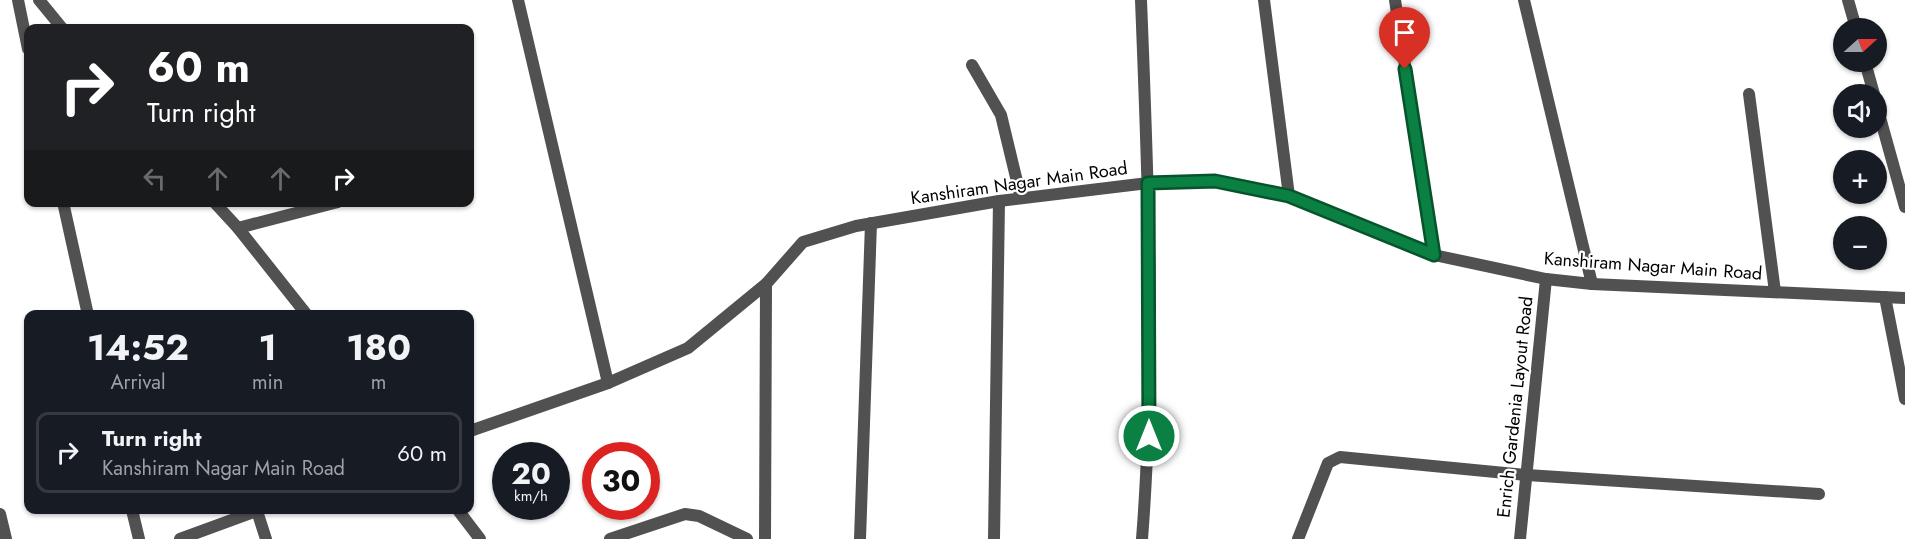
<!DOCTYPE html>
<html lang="en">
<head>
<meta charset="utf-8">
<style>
  body { margin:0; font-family:Jost,sans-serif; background:#242831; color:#f1f3f6; height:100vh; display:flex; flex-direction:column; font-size:22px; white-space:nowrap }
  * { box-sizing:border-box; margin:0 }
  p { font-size:20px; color:#9ea1a6 }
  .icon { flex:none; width:33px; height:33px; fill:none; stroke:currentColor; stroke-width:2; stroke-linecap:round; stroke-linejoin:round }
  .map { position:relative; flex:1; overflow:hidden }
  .side { position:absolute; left:24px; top:310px; width:450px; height:204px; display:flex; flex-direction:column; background:#171b24; border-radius:12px; box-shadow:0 2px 4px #0004 }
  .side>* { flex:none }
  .top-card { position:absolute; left:24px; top:24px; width:450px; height:183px; border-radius:12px; box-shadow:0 2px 4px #0004; background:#202124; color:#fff; overflow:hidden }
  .needle { width:39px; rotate:69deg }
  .controls { position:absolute; left:1833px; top:18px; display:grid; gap:12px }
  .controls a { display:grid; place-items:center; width:54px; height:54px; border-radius:50%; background:#171b24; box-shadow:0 2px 4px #0004; font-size:30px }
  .speed { position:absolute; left:492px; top:442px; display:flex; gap:12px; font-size:30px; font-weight:700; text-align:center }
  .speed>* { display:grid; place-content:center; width:78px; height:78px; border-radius:50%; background:#171b24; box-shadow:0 2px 4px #0004; line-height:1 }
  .speed small { font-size:15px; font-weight:400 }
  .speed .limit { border:9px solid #d22; background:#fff; color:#111 }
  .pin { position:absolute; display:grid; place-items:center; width:51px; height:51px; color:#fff; margin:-62px -26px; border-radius:50% 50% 50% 0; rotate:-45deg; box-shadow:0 0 6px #0007 }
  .pin .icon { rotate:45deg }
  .me { position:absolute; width:66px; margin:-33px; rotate:0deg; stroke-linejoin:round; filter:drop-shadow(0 0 4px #0008) }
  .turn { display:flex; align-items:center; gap:21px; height:126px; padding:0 24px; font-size:27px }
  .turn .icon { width:78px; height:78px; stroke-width:2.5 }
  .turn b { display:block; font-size:42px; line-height:51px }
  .lanes { display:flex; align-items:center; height:57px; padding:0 24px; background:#0003; justify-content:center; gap:30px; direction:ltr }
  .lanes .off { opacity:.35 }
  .eta { display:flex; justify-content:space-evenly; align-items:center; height:102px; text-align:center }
  .eta b { font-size:36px; font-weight:700; line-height:42px }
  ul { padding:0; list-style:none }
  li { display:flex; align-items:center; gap:18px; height:81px; margin:0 12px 9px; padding:0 12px; border:3px solid #363941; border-radius:12px }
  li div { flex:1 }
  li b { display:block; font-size:22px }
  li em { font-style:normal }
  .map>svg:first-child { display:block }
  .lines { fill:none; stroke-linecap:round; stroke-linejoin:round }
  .minor { stroke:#515151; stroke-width:12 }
  .tertiary { stroke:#515151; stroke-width:12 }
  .route-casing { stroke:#07532c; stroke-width:15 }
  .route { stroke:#0b8043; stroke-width:10 }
  .labels { text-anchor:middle; stroke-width:4.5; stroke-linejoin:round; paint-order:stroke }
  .street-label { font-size:18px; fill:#000; stroke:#fff }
</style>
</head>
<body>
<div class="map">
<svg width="1905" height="539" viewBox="0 0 1905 539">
  <rect width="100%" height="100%" fill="#fff"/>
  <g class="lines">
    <g class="minor">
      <polyline points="18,0 28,49"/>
      <polyline points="39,0 62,28"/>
      <polyline points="518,0 608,383"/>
      <path d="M1141,0C1148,179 1156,360 1142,539"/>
      <polyline points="1264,0 1289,196"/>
      <polyline points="1395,0 1434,255"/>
      <polyline points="1524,0 1592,284"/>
      <polyline points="1848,0 1856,28"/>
      <polyline points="1865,62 1874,94"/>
      <polyline points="972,65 1001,115 1021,198"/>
      <polyline points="1749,94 1775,292"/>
      <polyline points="1876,103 1905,207"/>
      <polyline points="63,202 88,315"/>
      <polyline points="214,202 238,228 307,315"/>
      <polyline points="238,228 338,202"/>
      <polyline points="1885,297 1905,399"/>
      <polyline points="132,510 139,539"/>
      <polyline points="458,510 480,539"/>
      <polyline points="257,511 266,539"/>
      <polyline points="610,539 685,514 699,516 747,539"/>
      <polyline points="765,539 766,284"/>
      <polyline points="860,539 871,223"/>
      <polyline points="994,539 999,201"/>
      <polyline points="1298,539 1328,463 1340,457 1527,475 1819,494"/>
      <polyline points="1520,539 1546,279"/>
    </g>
    <g class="tertiary">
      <polyline points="470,431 608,383 688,348 766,284 803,242 856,226 999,201 1148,183 1215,181 1289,196 1434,255 1546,279 1592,284 1905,298"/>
      <polyline points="0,514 6,539"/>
      <polyline points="180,539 259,510"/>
    </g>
  </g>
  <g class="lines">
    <g class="route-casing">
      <polyline id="route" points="1149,436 1148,183 1215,181 1289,196 1434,255 1405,69"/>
    </g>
    <use href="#route" class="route"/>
  </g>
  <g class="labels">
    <g class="street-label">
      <text transform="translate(1019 183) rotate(-8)" y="6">Kanshiram Nagar Main Road</text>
      <text transform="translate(1653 266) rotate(4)" y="6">Kanshiram Nagar Main Road</text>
      <text transform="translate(1515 407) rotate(-84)" y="6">Enrich Gardenia Layout Road</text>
    </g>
  </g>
</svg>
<div class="controls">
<a><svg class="needle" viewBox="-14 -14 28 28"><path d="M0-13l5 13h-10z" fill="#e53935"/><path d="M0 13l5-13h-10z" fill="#9ea1a6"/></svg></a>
<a><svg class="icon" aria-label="sound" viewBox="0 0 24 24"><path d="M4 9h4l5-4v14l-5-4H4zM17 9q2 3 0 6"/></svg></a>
<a>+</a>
<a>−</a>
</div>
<div class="speed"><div>20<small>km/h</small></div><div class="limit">30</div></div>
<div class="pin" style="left:1405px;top:69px;background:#d93025"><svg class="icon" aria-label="arrive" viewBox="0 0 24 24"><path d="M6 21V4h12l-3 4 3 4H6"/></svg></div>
<svg class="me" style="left:1149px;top:436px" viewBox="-20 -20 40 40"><circle r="17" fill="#0b8043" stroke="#fff" stroke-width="3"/><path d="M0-11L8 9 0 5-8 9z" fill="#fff"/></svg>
<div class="top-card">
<div class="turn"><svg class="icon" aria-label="right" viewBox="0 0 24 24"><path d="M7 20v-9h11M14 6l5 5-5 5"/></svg><div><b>60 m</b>Turn right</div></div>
<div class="lanes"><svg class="icon off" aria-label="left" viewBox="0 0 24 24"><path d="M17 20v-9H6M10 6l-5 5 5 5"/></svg><svg class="icon off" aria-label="ahead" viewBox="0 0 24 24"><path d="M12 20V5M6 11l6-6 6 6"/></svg><svg class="icon off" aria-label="ahead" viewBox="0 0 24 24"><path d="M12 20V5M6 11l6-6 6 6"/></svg><svg class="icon" aria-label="right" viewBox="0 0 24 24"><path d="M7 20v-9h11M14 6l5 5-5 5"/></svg></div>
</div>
<section class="side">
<div class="eta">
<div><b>14:52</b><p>Arrival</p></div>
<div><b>1</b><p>min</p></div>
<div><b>180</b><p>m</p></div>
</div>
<ul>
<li><svg class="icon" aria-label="right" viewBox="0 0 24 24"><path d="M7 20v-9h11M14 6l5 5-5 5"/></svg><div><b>Turn right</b><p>Kanshiram Nagar Main Road</p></div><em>60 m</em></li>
</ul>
</section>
</div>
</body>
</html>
